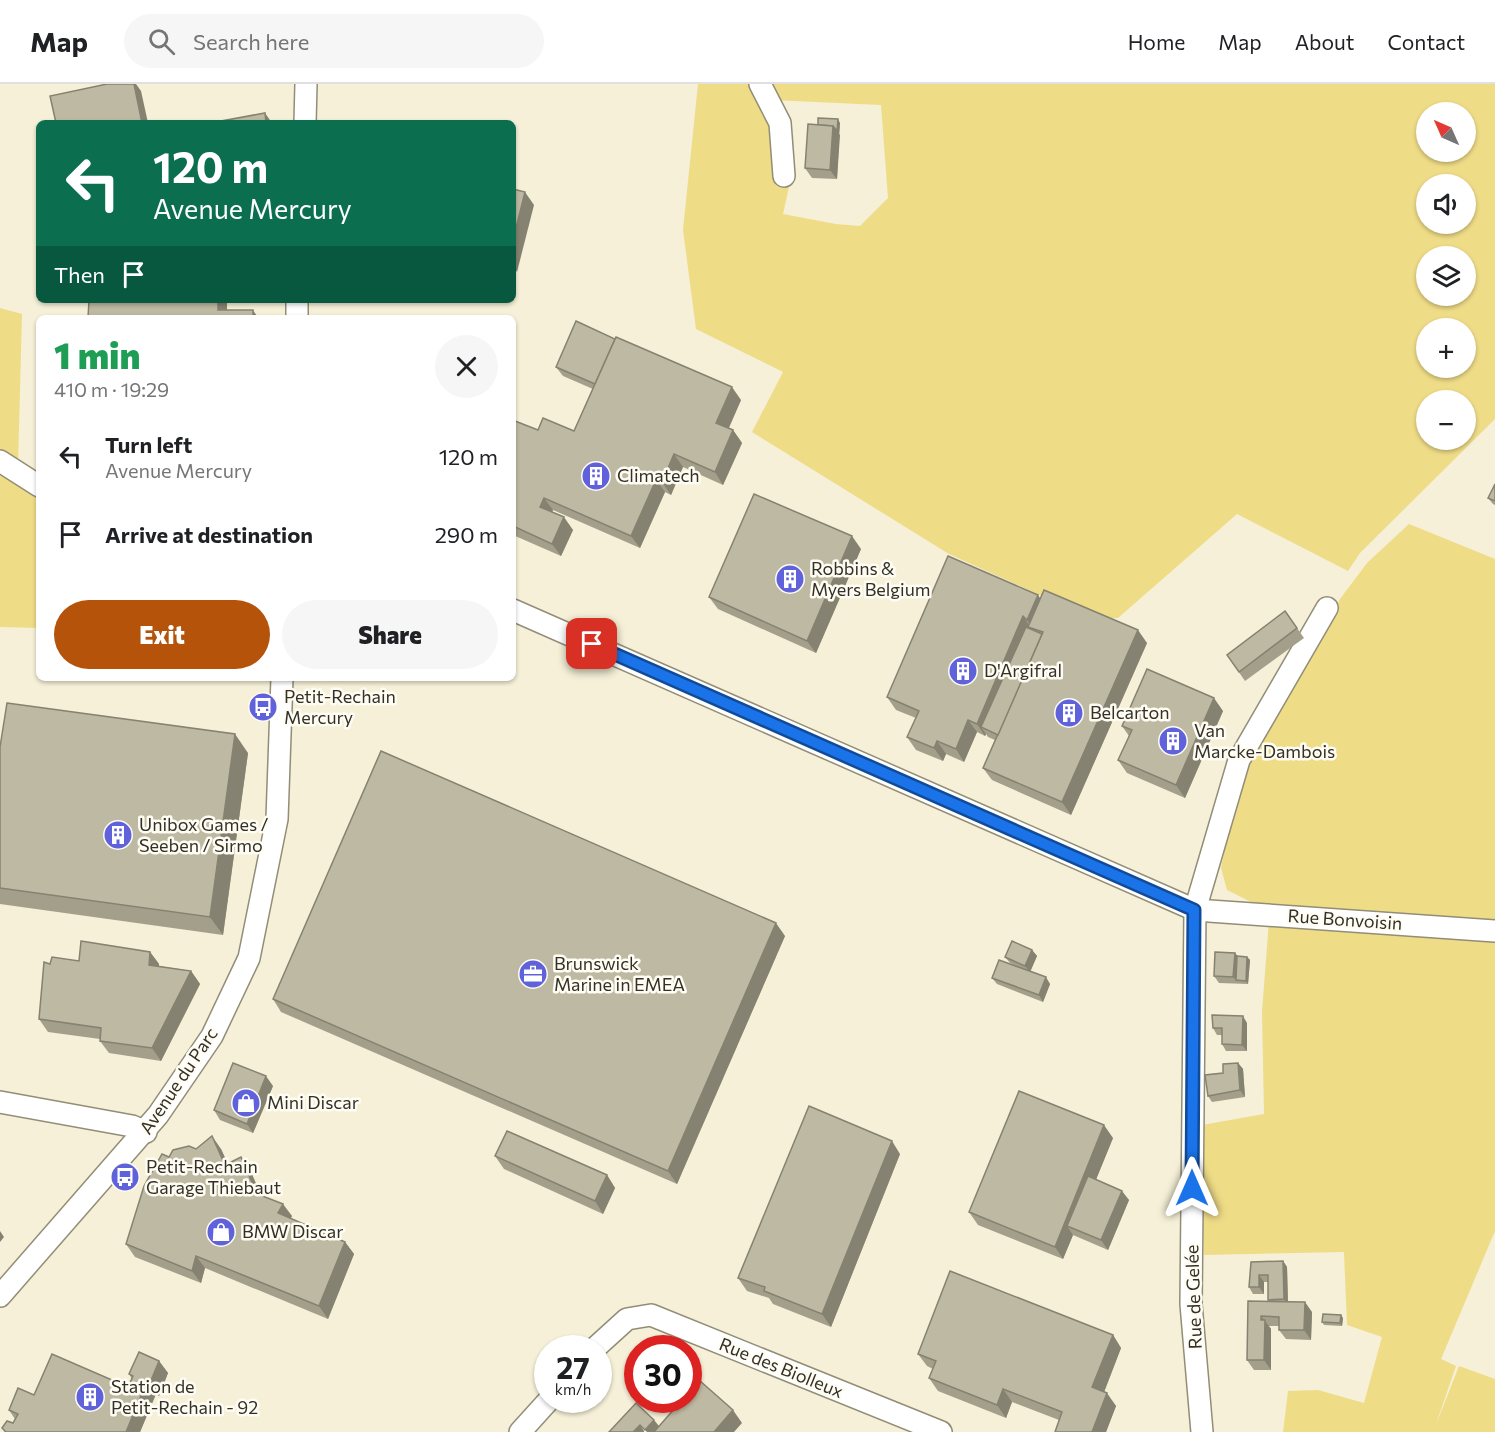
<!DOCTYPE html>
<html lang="en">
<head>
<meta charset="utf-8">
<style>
  body { margin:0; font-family:Commissioner,sans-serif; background:#f6f6f6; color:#202124; height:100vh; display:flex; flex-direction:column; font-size:22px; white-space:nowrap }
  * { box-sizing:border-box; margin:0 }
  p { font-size:20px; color:#757577 }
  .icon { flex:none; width:33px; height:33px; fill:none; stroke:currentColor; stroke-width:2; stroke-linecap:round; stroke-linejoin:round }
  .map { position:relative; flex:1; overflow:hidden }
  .sheet { position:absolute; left:36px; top:231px; width:480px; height:366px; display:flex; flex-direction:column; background:#fff; border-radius:9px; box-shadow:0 2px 4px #0004 }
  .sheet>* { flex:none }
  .banner { position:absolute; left:36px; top:36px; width:480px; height:183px; border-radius:9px; box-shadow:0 2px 4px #0004; background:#0b6e4f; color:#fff; overflow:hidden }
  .needle { width:39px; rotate:315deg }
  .fabs { position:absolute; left:1416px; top:18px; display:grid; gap:12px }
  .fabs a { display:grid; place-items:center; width:60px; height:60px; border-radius:50%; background:#fff; box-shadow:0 2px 4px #0004; font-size:30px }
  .speed { position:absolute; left:534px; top:1251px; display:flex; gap:12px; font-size:30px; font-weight:700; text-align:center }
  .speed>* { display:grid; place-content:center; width:78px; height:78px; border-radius:50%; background:#fff; box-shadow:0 2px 4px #0004; line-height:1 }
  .speed small { font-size:15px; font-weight:400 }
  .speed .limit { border:9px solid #d22; background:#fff; color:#111 }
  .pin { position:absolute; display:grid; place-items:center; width:51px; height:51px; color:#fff; margin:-26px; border-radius:12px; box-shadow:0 3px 9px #0006 }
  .me { position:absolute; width:66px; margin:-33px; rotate:0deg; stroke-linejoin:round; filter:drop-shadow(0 0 4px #0008) }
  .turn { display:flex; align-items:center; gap:21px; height:126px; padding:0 18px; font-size:27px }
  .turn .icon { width:78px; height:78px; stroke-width:2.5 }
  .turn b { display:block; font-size:42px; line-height:51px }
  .then { display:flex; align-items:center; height:57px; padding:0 18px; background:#0003; gap:12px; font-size:22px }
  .round { display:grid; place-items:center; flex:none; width:63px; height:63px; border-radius:32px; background:#f6f6f6 }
  .head { display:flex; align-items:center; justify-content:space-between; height:102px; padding:0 18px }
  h1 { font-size:36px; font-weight:800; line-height:45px; color:#1e9e55 }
  .cta { display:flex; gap:12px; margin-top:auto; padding:12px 18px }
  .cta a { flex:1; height:69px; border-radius:36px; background:#b45309; color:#fff; font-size:24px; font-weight:800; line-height:69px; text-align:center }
  .cta a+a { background:#f6f6f6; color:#202124 }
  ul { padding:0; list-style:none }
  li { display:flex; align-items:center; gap:18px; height:78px; padding:0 18px }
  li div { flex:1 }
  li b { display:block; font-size:22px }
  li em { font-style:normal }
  header { display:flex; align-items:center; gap:36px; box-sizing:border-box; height:84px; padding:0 30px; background:#fff; border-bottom:2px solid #e0e0e0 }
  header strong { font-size:28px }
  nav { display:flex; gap:33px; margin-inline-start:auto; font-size:21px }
  .search { width:420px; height:54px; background:#f6f6f6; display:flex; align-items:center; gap:15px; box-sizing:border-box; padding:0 21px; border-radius:33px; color:#757577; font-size:22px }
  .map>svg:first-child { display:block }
  .green { fill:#efdc87; fill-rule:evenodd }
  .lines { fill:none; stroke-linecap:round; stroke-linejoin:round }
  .minor-casing { stroke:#928d77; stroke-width:24 }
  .minor { stroke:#fff; stroke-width:21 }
  .wall { fill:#a39f8b }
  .shaded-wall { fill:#858271 }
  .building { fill:#beb9a2; stroke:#858271; stroke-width:1.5 }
  .route-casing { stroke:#114b97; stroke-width:15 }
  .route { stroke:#1a73e8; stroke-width:10 }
  .labels { text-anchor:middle; stroke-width:5; stroke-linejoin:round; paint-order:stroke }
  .poi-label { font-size:18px; fill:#323027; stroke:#fffdf3; text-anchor:start }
  .street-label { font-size:18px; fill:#323027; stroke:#fffdf3 }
</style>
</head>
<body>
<header>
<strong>Map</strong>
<div class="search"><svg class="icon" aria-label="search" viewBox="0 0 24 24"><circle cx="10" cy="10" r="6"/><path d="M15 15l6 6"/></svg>Search here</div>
<nav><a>Home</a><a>Map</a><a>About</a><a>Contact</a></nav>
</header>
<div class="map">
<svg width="1495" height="1348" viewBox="0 0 1495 1348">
  <rect width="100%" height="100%" fill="#f5f0d7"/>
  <g class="green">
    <path d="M698,0H756L780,57L775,101L789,103L783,130L836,140L860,142L888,114L881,21L772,16L765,0H1495V335L1360,469L1348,487L1237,430L1118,534L1093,535L949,470L752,348L783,288L696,245L683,146ZM1426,28H1466V68H1426ZM1426,100H1466V140H1426ZM1426,172H1466V212H1426ZM1426,244H1466V284H1426ZM1426,316H1466V356H1426Z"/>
    <polygon points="0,224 22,230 18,382 0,369"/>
    <polygon points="0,375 39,402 39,544 0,543"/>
    <polygon points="1409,440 1495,475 1495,839 1257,821 1227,806 1221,784 1234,719 1254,668 1313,566 1340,515 1367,479"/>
    <polygon points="1269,837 1495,851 1495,1147 1441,1275 1456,1282 1435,1343 1459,1282 1495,1295 1495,1348 1283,1348 1288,1307 1318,1306 1364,1319 1382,1253 1347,1241 1344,1168 1204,1171 1202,1041 1264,1030 1262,927"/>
  </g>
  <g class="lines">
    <g class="minor-casing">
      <g id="minor">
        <polyline points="760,0 780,39 784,92"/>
        <polyline points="305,39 306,0"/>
        <polyline points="297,234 297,216"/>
        <polyline points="0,377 39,402"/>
        <polyline points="513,526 1195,826 1495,847"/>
        <polyline points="0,1018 132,1042 146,1048"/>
        <polyline points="0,1212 158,1031 212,952 249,874 277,735 282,594"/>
        <polyline points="595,1264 627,1235 651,1231 941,1348"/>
        <polyline points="520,1348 549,1316"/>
        <polyline points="1202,1348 1191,1220 1195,826 1239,676 1327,524"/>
      </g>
    </g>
    <use href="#minor" class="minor"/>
  </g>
  <g class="wall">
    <polygon points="840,39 837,95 812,94 805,84 818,41"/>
    <polygon points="556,283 741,316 729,344 733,346 742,359 723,401 683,383 671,411 665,408 640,464 553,426 552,428 573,446 561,472 513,451 513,341 538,346 574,347 593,305 563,292"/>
    <polygon points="1495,400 1495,421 1493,420 1488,414"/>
    <polygon points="861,465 816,569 718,525 709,513"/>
    <polygon points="1041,515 1147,559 1071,731 992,696 983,684 995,656 988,653 986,650 985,652 977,648 964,678 946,670 943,677 916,666 907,653 916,634 896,626 887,613"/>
    <polygon points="1285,527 1304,554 1245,597 1227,571"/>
    <polygon points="1223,627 1185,714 1127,689 1118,676 1129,652 1122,642"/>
    <polygon points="0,663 248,669 223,851 0,820"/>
    <polygon points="785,852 677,1100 281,928 273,915"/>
    <polygon points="1032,866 1037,872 1030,888 1050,900 1043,918 997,900 992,894 1024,885 1010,879 1005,873"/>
    <polygon points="150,868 159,880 159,882 191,887 200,900 161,977 109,969 100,957 100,955 48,948 39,935 50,880"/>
    <polygon points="1235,869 1237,872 1247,873 1250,876 1248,900 1219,899 1214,892"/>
    <polygon points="1247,939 1247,967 1226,967 1222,960 1222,951 1217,951 1213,944"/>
    <polygon points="1238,979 1243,985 1245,1013 1212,1018 1208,1012 1223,989"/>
    <polygon points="273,1002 253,1049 220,1036 214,1026"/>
    <polygon points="1113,1054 1096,1095 1129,1116 1108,1166 1073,1151 1063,1175 978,1141 969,1128"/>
    <polygon points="196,1065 221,1065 228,1080 250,1086 261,1111 292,1132 291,1134 345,1158 354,1170 328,1235 205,1184 201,1199 135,1173 126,1160 169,1073"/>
    <polygon points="900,1070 831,1243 773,1220 769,1214 747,1207 738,1194"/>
    <polygon points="495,1072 607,1091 615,1104 603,1130 504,1085"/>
    <polygon points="1283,1177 1287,1183 1288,1218 1312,1228 1311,1256 1286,1255 1279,1246 1279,1242 1269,1242 1271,1245 1271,1286 1254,1286 1247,1276 1248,1217 1270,1218 1268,1216 1268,1198 1264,1198 1264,1210 1253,1210 1249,1203 1251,1178"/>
    <polygon points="1343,1234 1342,1242 1324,1241 1322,1238"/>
    <polygon points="1113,1251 1121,1264 1104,1308 1116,1322 1106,1348 1055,1348 1059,1336 1012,1318 1006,1334 938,1307 929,1294 933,1285 927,1282 918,1270"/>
    <polygon points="159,1277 168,1289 159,1312 156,1310 140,1348 5,1348 2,1344 13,1339 15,1335 9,1326 34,1311 128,1303 132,1295 129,1290"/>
  </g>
  <g class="shaded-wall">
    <polygon points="134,0 136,0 141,7 148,39 142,39"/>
    <polygon points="265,29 272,39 266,39"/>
    <polygon points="838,35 840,39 839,50 840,51 837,95 830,86 833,42"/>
    <polygon points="525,108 534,121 517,188 513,182 513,156"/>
    <polygon points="218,216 227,216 227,234 218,226"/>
    <polygon points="253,226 258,234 253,234"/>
    <polygon points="732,303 741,316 725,352 716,339"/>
    <polygon points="733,346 742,359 723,401 715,388"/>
    <polygon points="674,370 683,383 671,411 662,398"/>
    <polygon points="656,396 665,408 640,464 631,452"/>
    <polygon points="544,414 553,426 549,435 540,423"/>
    <polygon points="564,433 573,446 561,472 552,460"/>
    <polygon points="852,452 861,465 816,569 807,557"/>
    <polygon points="1038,511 1047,524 1033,545 1027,536"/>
    <polygon points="1023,532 1031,544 1028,543 1031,546 981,643 986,650 985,652 977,640"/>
    <polygon points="1138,546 1147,559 1071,731 1062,718"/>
    <polygon points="1214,614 1223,627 1185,714 1176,701"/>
    <polygon points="968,636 977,648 964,678 956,665"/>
    <polygon points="235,650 248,669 223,851 210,833"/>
    <polygon points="937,657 946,670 943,677 934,664"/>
    <polygon points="776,839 785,852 677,1100 668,1087"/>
    <polygon points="1032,866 1037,872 1030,888 1025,882"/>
    <polygon points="150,868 159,880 157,893 149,881"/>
    <polygon points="1235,869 1240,875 1236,896 1233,893"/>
    <polygon points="1247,873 1250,876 1248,900 1246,897"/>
    <polygon points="191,887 200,900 161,977 152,964"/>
    <polygon points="1046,893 1050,900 1043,918 1039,911"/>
    <polygon points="1243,932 1247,939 1247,967 1242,961"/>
    <polygon points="1238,979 1243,985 1245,1013 1240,1006"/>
    <polygon points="266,992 273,1002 253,1049 247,1040"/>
    <polygon points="1104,1041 1113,1054 1076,1145 1067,1142 1073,1151 1063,1175 1055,1163"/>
    <polygon points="212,1052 221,1065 234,1094 225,1081"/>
    <polygon points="892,1057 900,1070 831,1243 822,1230"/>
    <polygon points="241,1073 250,1086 266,1122 257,1110"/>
    <polygon points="607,1091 615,1104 603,1130 595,1117"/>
    <polygon points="1122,1107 1129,1116 1108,1166 1101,1156"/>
    <polygon points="283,1120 292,1132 287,1141 278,1129"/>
    <polygon points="0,1147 4,1153 0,1158"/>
    <polygon points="345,1158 354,1170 328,1235 319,1222"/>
    <polygon points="196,1172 205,1184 201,1199 192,1187"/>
    <polygon points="1283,1177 1287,1183 1288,1221 1284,1215"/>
    <polygon points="1259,1191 1264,1198 1264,1210 1259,1203"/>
    <polygon points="1305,1218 1312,1228 1311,1256 1304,1246"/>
    <polygon points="1341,1231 1343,1234 1342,1242 1340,1239"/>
    <polygon points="1261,1232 1271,1245 1271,1286 1264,1276"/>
    <polygon points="1113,1251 1121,1264 1101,1316 1092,1303"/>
    <polygon points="159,1277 168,1289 159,1312 150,1299"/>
    <polygon points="147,1297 156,1310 140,1348 126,1348"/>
    <polygon points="1003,1305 1012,1318 1006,1334 997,1321"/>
    <polygon points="1107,1309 1116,1322 1106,1348 1092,1348"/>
    <polygon points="733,1326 742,1339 734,1348 714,1348"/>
    <polygon points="654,1336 659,1342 654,1348 647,1348 645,1346"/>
    <polygon points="640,1341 644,1347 644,1348 633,1348"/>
  </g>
  <g class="building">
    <polygon points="107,0 134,0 142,39 56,39 50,12"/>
    <polygon points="265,29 266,39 210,39"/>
    <polygon points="818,34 838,35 837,47 833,42 818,41"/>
    <polygon points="808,40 833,42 830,86 805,84"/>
    <polygon points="513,105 525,108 513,156"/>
    <polygon points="89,216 218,216 218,226 253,226 253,234 88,234"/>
    <polygon points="576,237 615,255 595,300 556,283"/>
    <polygon points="616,253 732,303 716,339 733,346 715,388 674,370 662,398 656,396 631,452 544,414 540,423 564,433 552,460 513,442 513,341 515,337 538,346 543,334 574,347"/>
    <polygon points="1495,400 1495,417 1488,414"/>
    <polygon points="754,410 852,452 807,557 709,513"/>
    <polygon points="948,472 1038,511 1027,536 1023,532 977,640 968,636 956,665 937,657 934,664 907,653 919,627 887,613"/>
    <polygon points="1044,506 1138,546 1062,718 983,684 1043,548 1028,543"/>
    <polygon points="1285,527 1297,544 1239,588 1227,571"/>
    <polygon points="1026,543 1042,550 998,651 981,643"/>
    <polygon points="1147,585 1214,614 1176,701 1118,676 1132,646 1122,642"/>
    <polygon points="7,619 235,650 210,833 0,804 0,663"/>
    <polygon points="381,667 776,839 668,1087 273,915"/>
    <polygon points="81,857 150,868 149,881 191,887 152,964 100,957 101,944 39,935 44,878 50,880 52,873 79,877"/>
    <polygon points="1012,857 1032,866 1025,882 1005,873"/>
    <polygon points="1215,868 1235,869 1233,893 1214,892"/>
    <polygon points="1237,872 1247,873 1246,897 1236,896"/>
    <polygon points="999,876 1046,893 1039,911 992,894"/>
    <polygon points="1212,931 1243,932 1242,961 1222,960 1222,944 1213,944"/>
    <polygon points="233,979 266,992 247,1040 214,1026"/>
    <polygon points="1238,979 1240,1006 1208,1012 1205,991 1223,989 1223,980"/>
    <polygon points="1019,1007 1104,1041 1055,1163 969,1128"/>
    <polygon points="809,1022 892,1057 822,1230 764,1207 765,1203 738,1194"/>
    <polygon points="507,1047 607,1091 595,1117 495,1072"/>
    <polygon points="212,1052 225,1081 241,1073 257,1110 283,1120 278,1129 345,1158 319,1222 196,1172 192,1187 126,1160 144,1102 162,1070 169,1073 173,1066 189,1062 196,1065"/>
    <polygon points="1088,1092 1122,1107 1101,1156 1067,1142"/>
    <polygon points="1283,1177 1284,1215 1268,1216 1268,1191 1259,1191 1259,1203 1249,1203 1251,1178"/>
    <polygon points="950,1187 1113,1251 1092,1303 1107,1309 1092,1348 1055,1348 1062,1328 1003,1305 997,1321 929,1294 936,1277 918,1270"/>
    <polygon points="1248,1217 1305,1218 1304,1246 1279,1246 1279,1233 1261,1232 1261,1236 1265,1236 1264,1276 1247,1276"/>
    <polygon points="1323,1230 1341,1231 1340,1239 1322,1238"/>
    <polygon points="139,1268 159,1277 150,1299 147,1297 126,1348 6,1348 2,1344 7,1337 13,1339 18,1330 9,1326 18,1304 34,1311 52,1270 128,1303 133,1292 129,1290"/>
    <polygon points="699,1296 733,1326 714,1348 654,1348 682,1316 688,1316 688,1308"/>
    <polygon points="636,1319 654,1336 645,1346 640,1341 633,1348 609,1348"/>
  </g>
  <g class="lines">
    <g class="route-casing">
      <polyline id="route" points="592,560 1194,826 1192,1104"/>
    </g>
    <use href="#route" class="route"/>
  </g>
  <defs>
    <g id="building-disc" transform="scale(1.5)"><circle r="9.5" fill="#5f62da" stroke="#fffdf3"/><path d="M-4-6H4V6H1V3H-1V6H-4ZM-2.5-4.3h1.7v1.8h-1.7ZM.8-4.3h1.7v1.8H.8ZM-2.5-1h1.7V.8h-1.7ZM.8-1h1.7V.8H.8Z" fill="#fff"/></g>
    <g id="bus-disc" transform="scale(1.5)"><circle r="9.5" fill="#5f62da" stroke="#fffdf3"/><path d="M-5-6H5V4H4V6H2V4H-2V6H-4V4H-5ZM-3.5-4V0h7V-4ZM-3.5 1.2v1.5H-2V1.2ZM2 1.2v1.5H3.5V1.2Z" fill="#fff"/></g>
    <g id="office-disc" transform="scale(1.5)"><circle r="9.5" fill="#5f62da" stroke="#fffdf3"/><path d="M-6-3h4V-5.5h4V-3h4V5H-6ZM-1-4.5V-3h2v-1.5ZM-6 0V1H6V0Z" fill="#fff"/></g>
    <g id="shop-disc" transform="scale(1.5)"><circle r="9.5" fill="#5f62da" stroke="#fffdf3"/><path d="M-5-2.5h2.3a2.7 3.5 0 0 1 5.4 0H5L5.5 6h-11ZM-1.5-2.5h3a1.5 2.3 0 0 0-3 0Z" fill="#fff"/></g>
  </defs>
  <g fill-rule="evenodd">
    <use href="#building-disc" x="596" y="392"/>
    <use href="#building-disc" x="790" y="495"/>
    <use href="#building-disc" x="963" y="587"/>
    <use href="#bus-disc" x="263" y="623"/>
    <use href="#building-disc" x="1069" y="629"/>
    <use href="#building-disc" x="1173" y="657"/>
    <use href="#building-disc" x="118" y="751"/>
    <use href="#office-disc" x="533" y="890"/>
    <use href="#shop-disc" x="246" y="1019"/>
    <use href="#bus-disc" x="125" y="1093"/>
    <use href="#shop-disc" x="221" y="1148"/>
    <use href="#building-disc" x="90" y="1313"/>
  </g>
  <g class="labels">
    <g class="poi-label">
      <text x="617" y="398">Climatech</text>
      <text x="811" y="491">Robbins &amp;<tspan x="811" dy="21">Myers Belgium</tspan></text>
      <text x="984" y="593">D'Argifral</text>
      <text x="284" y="619">Petit-Rechain<tspan x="284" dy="21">Mercury</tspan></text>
      <text x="1090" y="635">Belcarton</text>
      <text x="1194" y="653">Van<tspan x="1194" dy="21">Marcke-Dambois</tspan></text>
      <text x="139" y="747">Unibox Games /<tspan x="139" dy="21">Seeben / Sirmo</tspan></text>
      <text x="554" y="886">Brunswick<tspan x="554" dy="21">Marine in EMEA</tspan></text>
      <text x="267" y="1025">Mini Discar</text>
      <text x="146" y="1089">Petit-Rechain<tspan x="146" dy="21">Garage Thiebaut</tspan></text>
      <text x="242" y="1154">BMW Discar</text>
      <text x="111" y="1309">Station de<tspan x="111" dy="21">Petit-Rechain - 92</tspan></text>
    </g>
    <g class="street-label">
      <text transform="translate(1345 836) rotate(4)" y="6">Rue Bonvoisin</text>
      <text transform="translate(179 997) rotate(-56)" y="6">Avenue du Parc</text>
      <text transform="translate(1194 1213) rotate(-92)" y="6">Rue de Gelée</text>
      <text transform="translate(781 1284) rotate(22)" y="6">Rue des Biolleux</text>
    </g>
  </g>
</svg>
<div class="fabs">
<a><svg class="needle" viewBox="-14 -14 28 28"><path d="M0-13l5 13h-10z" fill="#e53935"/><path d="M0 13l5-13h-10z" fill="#757577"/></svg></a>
<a><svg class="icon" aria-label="sound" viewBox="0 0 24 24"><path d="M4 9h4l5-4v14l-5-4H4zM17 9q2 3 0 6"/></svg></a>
<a><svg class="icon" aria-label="layers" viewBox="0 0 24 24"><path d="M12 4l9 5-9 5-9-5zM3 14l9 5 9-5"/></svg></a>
<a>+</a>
<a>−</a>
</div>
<div class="speed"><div>27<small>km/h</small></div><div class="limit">30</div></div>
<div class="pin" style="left:592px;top:560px;background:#d93025"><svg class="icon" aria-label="arrive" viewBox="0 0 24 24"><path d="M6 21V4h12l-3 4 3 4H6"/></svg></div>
<svg class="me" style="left:1192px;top:1104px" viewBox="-20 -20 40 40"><path d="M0-17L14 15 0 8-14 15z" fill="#1a73e8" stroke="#fff" stroke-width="4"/></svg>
<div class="banner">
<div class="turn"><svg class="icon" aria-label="left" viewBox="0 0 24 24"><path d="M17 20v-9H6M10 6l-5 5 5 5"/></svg><div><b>120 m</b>Avenue Mercury</div></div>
<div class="then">Then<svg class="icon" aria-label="arrive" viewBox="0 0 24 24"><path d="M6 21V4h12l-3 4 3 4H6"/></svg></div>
</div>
<section class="sheet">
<div class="head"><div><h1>1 min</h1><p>410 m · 19:29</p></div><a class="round"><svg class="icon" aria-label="close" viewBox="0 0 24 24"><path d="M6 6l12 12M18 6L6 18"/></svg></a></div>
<ul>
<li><svg class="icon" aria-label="left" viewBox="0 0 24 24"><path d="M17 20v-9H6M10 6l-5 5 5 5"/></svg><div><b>Turn left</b><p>Avenue Mercury</p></div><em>120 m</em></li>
<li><svg class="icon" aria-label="arrive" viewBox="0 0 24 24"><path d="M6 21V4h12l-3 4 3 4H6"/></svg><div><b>Arrive at destination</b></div><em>290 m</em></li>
</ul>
<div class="cta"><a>Exit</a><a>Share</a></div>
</section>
</div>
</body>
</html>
